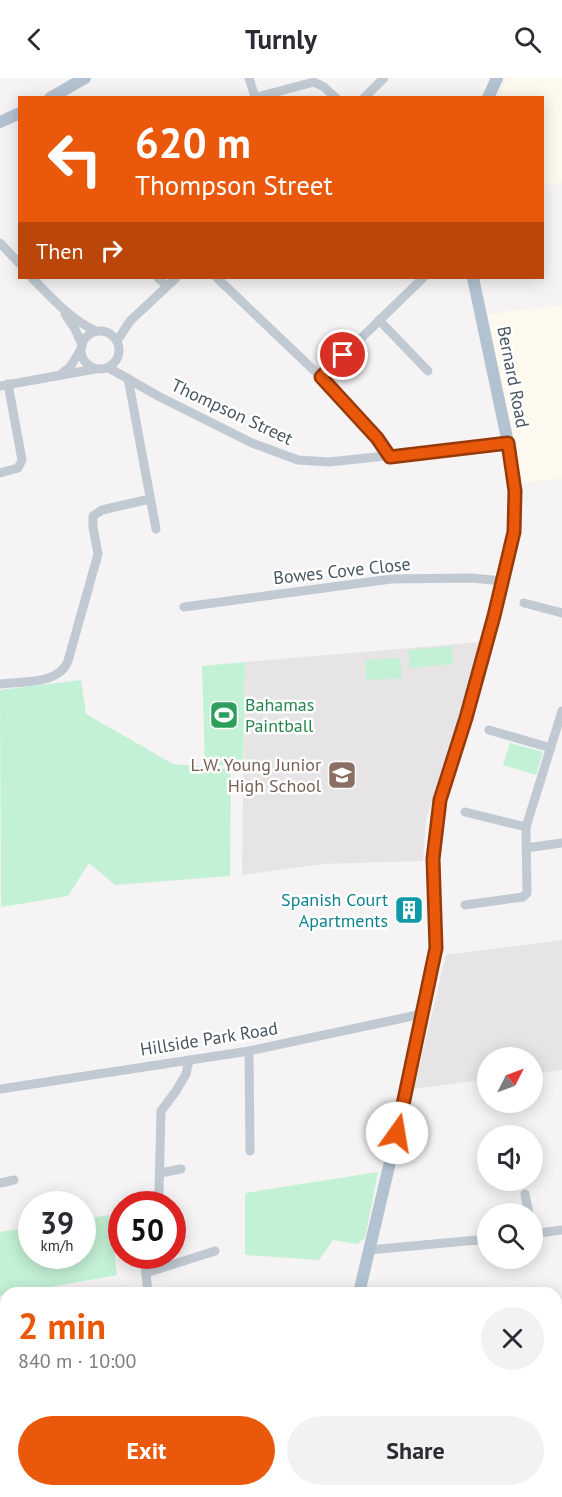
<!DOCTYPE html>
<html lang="en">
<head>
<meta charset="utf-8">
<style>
  body { margin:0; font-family:"PT Sans",sans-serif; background:#f2f2f3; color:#2b2b33; height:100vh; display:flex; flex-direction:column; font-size:22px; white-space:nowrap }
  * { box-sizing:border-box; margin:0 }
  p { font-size:20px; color:#7c7c81 }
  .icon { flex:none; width:33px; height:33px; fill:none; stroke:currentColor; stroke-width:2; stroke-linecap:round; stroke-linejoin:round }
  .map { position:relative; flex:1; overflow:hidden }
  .drawer { position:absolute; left:0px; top:1209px; width:562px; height:210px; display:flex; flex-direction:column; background:#fff; border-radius:18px 18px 0 0; box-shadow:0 3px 15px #0003 }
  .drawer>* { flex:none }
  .banner { position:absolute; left:18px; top:18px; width:526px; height:183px; border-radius:0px; box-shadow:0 3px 15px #0003; background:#ea580c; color:#fff; overflow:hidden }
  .needle { width:39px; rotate:48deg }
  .tools { position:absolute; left:477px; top:969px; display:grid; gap:12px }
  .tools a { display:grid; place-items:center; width:66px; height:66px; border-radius:50%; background:#fff; box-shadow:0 3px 15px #0003; font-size:30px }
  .speed { position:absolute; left:18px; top:1113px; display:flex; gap:12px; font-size:30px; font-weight:700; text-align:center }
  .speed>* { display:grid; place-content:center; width:78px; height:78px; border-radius:50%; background:#fff; box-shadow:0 3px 15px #0003; line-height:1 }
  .speed small { font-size:15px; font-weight:400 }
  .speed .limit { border:9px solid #d22; background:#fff; color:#111 }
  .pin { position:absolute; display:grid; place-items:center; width:51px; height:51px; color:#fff; margin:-26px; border:3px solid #fff; border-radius:50%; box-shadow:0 2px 6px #0007 }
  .me { position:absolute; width:66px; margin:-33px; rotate:13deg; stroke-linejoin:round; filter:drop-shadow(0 0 4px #0008) }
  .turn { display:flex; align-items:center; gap:21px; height:126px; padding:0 18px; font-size:27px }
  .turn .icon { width:78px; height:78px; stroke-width:2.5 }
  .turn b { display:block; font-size:42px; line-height:51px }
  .then { display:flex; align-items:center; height:57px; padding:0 18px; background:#0003; gap:12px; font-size:22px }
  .round { display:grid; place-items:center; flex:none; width:63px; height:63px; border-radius:32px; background:#f2f2f3 }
  .head { display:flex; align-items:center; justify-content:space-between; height:102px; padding:0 18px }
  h1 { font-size:36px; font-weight:700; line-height:45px; color:#ea580c }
  .button { display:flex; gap:12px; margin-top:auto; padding:12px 18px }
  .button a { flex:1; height:69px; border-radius:36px; background:#ea580c; color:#fff; font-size:24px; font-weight:700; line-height:69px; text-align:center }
  .button a+a { background:#f2f2f3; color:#2b2b33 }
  header { display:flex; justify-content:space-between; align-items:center; height:78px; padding:0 18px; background:#fff; font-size:27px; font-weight:700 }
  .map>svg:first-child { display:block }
  .commercial { fill:#fdf9ef }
  .education { fill:#e6e4e5 }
  .green { fill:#c3f1d5 }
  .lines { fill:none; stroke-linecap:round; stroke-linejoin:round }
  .minor { stroke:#c1cad2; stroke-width:9 }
  .major { stroke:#b3c2d1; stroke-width:12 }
  .route-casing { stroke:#983908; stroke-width:15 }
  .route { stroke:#ea580c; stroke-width:10 }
  .labels { text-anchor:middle; stroke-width:5; stroke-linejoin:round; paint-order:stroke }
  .street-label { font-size:18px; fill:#4a5661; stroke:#fff }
  .leisure-label { font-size:18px; fill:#27864d; stroke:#fff; text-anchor:start }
  .education-label { font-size:18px; fill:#785e54; stroke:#fff; text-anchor:end }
  .culture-label { font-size:18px; fill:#0d838f; stroke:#fff; text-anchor:end }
</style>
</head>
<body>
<header><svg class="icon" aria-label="back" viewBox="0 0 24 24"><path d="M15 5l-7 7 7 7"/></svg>Turnly<svg class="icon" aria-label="search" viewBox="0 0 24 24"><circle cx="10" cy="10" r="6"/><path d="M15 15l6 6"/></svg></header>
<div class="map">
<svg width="562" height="1419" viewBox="0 0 562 1419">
  <rect width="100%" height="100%" fill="#f5f3f3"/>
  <g class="commercial">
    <polygon points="507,0 562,0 562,105 543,108 543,20 498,19"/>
    <polygon points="562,227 562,401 520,405 488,236"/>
  </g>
  <g class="education">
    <polygon points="480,564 450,671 426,741 423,783 323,786 242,797 245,584"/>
    <polygon points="562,862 562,992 533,996 532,980 488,980 487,1001 414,1011 446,877"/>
  </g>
  <g class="green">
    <polygon points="452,568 453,586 410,590 408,572"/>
    <polygon points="400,580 402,600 366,602 365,582"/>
    <polygon points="245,584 243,689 205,686 202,588"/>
    <polygon points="81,602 86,636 173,686 231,691 230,798 115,807 89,785 68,818 1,829 0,612"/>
    <polygon points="510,665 543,674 536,697 503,687"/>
    <polygon points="378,1094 365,1160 357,1166 333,1162 319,1182 245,1177 245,1115"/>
    <polygon points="110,1137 117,1197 17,1215 6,1215 6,1217 0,1218 0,1154 31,1149 32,1178 82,1178 83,1141"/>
    <polygon points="562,1401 562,1419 363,1419 362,1413 556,1413 557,1402"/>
  </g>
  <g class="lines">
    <g class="minor">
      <polyline points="249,0 255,19"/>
      <polyline points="254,20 314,4 324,9 336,20"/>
      <polyline points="364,20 384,0"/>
      <polyline points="0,165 20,186"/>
      <path d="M32,200C52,220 70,241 96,253"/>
      <polyline points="158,200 167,208"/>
      <polyline points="217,200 321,299 377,360 390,379"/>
      <polyline points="65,236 75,251 82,267"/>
      <polyline points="379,242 428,293"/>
      <circle cx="100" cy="272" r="19"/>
      <polyline points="117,263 130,243 176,200"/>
      <polyline points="109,290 158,318 252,365 298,382 329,384 508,365"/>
      <polyline points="62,295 70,289 81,271"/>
      <polyline points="321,299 423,200"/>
      <polyline points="128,300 156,451"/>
      <polyline points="0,308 95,291"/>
      <polyline points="0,395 18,390 22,382 8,306"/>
      <polyline points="524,525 562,535"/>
      <polyline points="184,529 391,501 471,500 503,503"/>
      <path d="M0,606C21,603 59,607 68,583L98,476L93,449V438L102,432L150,421"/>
      <polyline points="489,652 551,670"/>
      <polyline points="465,734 526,749"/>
      <polyline points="526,770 562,765"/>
      <polyline points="465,827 523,819 527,815 526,749 562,633"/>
      <polyline points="249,973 250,1073"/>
      <polyline points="0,1011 249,973 422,936"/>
      <polyline points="160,1095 181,1091"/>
      <polyline points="0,1105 14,1102"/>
      <polyline points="525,1116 529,1136"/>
      <path d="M126,1126C138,1124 151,1124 159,1114L161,1033L176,1013L186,996L189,982"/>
      <polyline points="532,1156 562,1152"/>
      <polyline points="369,1172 488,1161"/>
      <polyline points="144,1178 148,1215"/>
      <polyline points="146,1195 215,1173"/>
      <polyline points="556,1285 562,1284"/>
      <polyline points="556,1358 562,1358"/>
      <polyline points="0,1416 24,1417 47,1413"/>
      <polyline points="313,1419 337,1413"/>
    </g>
    <g class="major">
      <polyline points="50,20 85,0"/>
      <polyline points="488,20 497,0"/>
      <polyline points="0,44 20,35"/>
      <polyline points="359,1215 408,1008 436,870 433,781 440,722 466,640 500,517 514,454 515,413 508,365 473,200"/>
      <polyline points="355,1413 356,1419"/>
    </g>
  </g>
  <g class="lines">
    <g class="route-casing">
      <polyline id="route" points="343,277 321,299 377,360 390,379 508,365 515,413 514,454 494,538 466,640 440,722 433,781 436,870 397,1055"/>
    </g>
    <use href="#route" class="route"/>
  </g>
  <defs>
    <g id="stadium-square" transform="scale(1.5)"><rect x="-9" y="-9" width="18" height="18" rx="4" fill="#2e9e5b" stroke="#fff"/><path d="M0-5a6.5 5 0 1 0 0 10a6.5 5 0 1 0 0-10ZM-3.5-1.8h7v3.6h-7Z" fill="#fff"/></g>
    <g id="school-square" transform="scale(1.5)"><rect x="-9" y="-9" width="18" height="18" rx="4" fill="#8d6e63" stroke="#fff"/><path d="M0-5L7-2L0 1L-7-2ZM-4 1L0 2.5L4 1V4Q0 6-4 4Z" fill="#fff"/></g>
    <g id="building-square" transform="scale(1.5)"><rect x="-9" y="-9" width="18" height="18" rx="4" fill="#0f9aa8" stroke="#fff"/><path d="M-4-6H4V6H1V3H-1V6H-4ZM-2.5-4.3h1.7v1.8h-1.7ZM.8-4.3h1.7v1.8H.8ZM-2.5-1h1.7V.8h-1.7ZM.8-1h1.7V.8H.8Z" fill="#fff"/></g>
  </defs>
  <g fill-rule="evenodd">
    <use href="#stadium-square" x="224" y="637"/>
    <use href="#school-square" x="342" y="697"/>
    <use href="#building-square" x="409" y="832"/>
  </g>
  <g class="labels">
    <g class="street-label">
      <text transform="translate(513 299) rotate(79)" y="6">Bernard Road</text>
      <text transform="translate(232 334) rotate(25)" y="6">Thompson Street</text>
      <text transform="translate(342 493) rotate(-6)" y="6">Bowes Cove Close</text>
      <text transform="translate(209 961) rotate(-9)" y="6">Hillside Park Road</text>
    </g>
    <g class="leisure-label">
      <text x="245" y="633">Bahamas<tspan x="245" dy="21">Paintball</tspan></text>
    </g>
    <g class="education-label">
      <text x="321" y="693">L.W. Young Junior<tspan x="321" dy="21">High School</tspan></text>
    </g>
    <g class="culture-label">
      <text x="388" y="828">Spanish Court<tspan x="388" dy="21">Apartments</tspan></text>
    </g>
  </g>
</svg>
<div class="tools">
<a><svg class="needle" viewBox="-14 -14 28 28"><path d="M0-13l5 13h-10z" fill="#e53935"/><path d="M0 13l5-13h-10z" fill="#7c7c81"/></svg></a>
<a><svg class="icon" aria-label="sound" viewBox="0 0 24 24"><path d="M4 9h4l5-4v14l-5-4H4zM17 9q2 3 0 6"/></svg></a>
<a><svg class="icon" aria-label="search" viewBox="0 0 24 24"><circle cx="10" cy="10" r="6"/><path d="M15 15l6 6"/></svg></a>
</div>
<div class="speed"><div>39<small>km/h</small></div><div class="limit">50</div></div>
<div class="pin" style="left:343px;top:277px;background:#d93025"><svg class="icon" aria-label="arrive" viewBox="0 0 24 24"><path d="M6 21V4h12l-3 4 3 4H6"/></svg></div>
<svg class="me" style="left:397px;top:1055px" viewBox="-20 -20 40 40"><circle r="19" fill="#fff"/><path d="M0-13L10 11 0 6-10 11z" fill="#ea580c"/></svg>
<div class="banner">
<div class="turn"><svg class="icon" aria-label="left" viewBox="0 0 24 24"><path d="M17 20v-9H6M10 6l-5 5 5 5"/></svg><div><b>620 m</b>Thompson Street</div></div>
<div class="then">Then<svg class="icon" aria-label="right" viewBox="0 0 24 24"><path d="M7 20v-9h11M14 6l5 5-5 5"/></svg></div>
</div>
<section class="drawer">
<div class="head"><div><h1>2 min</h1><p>840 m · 10:00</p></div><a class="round"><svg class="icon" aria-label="close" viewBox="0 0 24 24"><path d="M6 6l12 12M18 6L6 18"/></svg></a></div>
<div class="button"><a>Exit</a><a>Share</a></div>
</section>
</div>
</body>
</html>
